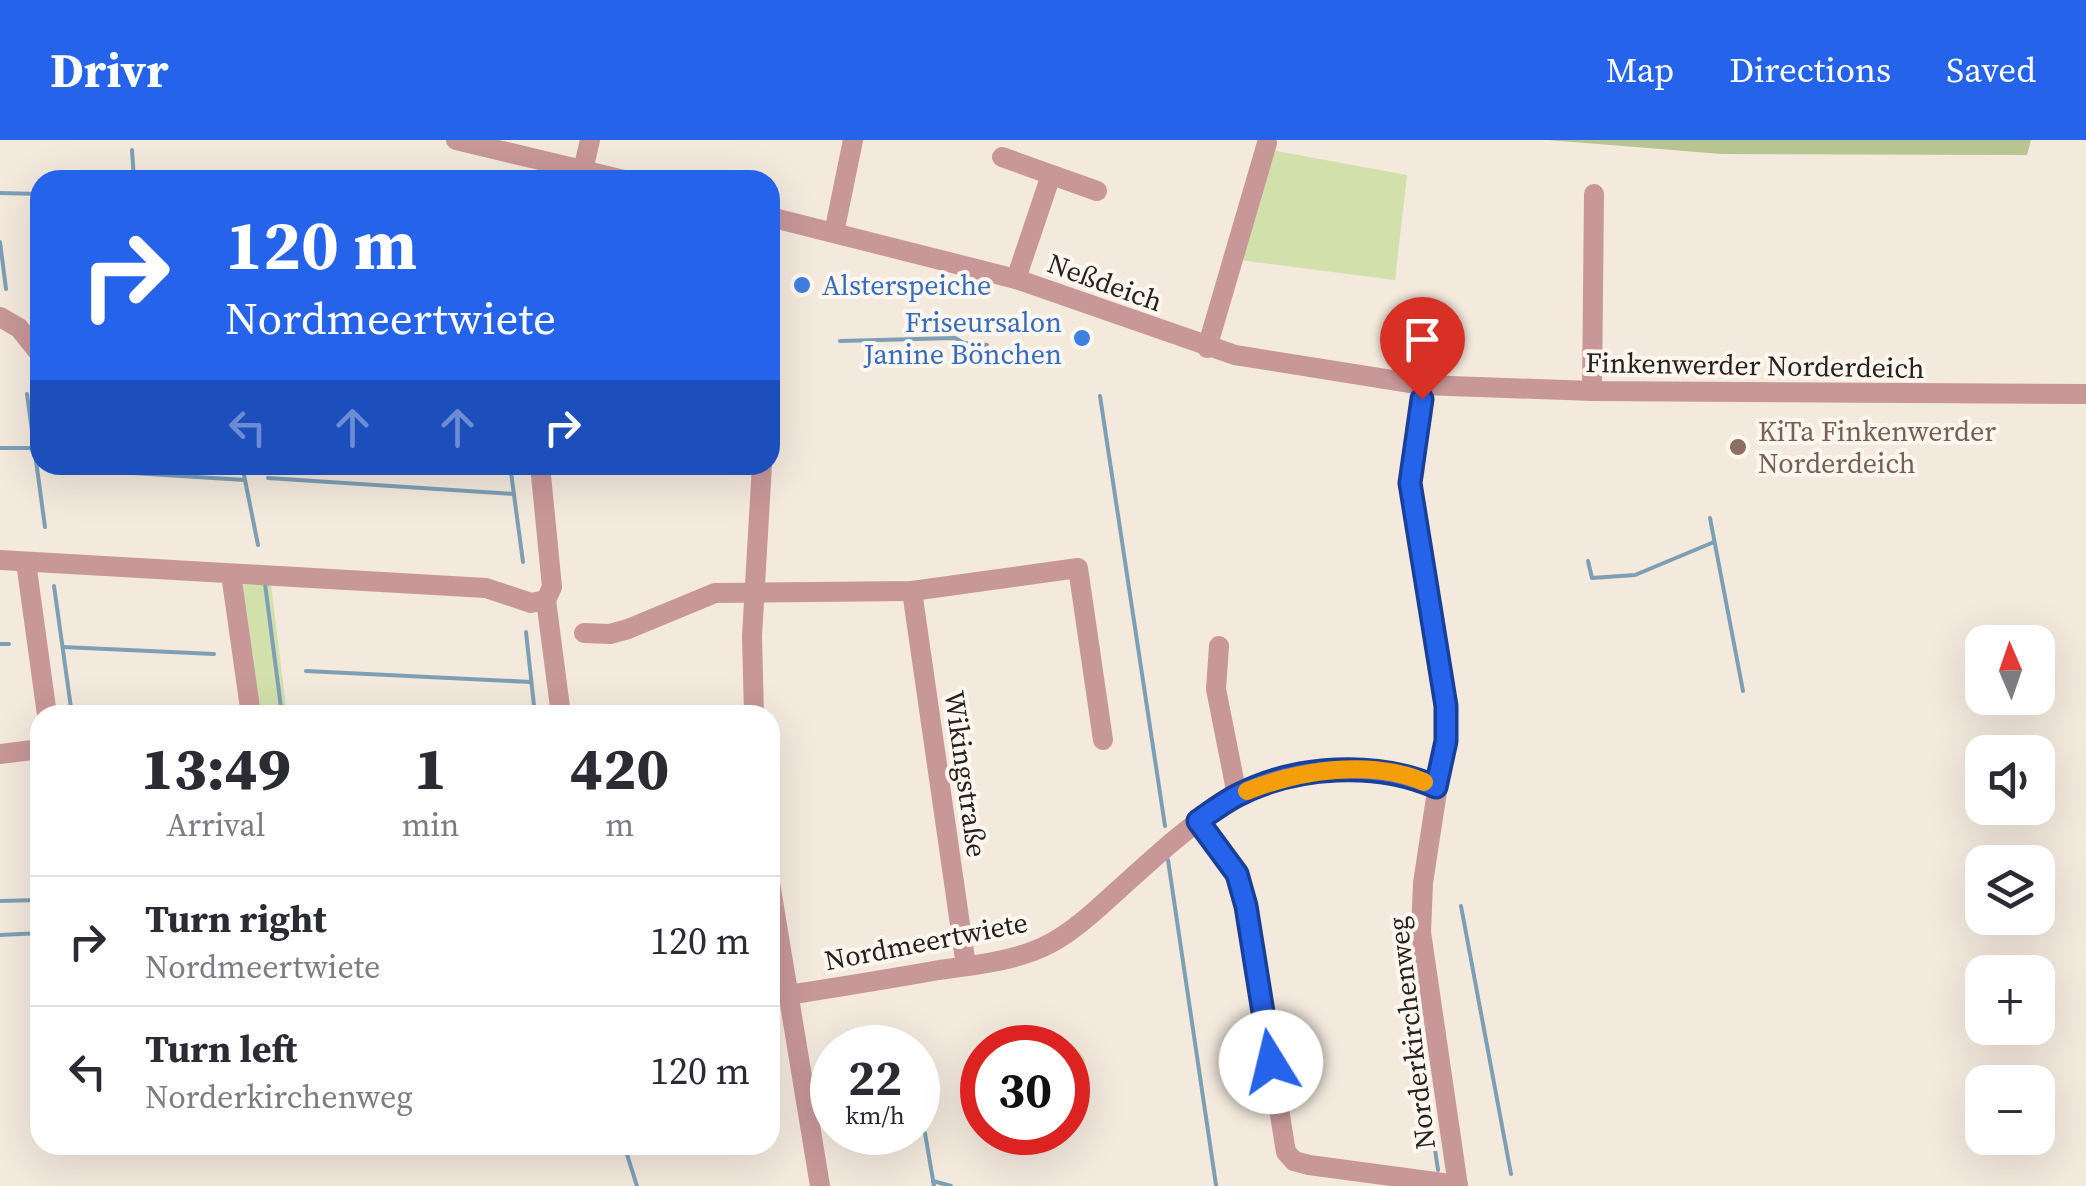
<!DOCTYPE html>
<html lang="en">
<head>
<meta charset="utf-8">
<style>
  body { margin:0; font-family:"Source Serif 4",serif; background:#f7f7f7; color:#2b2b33; height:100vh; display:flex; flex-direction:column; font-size:38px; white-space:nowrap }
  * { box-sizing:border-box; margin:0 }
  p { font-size:32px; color:#7c7c81 }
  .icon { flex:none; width:55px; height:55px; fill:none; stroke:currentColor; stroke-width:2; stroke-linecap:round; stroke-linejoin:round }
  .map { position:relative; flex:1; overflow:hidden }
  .panel { position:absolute; left:30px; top:565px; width:750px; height:450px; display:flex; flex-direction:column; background:#fff; border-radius:30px; box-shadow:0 10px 40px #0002 }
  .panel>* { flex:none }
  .guide { position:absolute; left:30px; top:30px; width:750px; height:305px; border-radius:30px; box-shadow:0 10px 40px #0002; background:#2563eb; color:#fff; overflow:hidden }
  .needle { width:65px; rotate:358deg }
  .fabs { position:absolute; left:1965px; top:485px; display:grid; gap:20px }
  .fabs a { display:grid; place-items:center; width:90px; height:90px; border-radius:20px; background:#fff; box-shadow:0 10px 40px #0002; font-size:50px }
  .speed { position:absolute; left:810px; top:885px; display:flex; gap:20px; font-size:50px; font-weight:700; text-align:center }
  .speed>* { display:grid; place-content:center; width:130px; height:130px; border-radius:50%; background:#fff; box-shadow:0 10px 40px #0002; line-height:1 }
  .speed small { font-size:25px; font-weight:400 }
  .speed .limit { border:15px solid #d22; background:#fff; color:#111 }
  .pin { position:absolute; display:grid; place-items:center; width:85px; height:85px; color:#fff; margin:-102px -42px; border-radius:50% 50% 50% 0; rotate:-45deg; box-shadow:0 0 10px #0007 }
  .pin .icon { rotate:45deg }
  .me { position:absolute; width:110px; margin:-55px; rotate:351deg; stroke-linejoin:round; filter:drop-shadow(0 0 8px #0008) }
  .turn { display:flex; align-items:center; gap:35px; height:210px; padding:0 30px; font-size:45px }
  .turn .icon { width:130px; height:130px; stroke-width:2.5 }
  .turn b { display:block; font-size:70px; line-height:85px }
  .lanes { display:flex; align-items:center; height:95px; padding:0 30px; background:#0003; justify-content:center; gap:50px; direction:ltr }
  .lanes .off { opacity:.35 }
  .eta { display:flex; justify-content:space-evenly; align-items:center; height:170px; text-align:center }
  .eta b { font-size:60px; font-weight:800; line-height:70px }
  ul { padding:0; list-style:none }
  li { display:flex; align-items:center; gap:30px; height:130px; padding:0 30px; border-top:2px solid #e1e1e2 }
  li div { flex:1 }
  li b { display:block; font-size:38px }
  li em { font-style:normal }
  header { display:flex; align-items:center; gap:60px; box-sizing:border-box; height:140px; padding:0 50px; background:#2563eb; color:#fff }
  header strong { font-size:48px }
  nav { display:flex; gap:55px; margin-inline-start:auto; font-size:35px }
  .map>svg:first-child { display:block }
  .green { fill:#d2e0ac }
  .forest { fill:#b7c591 }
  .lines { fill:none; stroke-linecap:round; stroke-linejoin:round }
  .stream { stroke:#7d9fb6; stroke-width:4 }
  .minor { stroke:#c89798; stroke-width:20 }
  .route-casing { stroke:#184099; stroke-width:25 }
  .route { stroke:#2563eb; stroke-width:18 }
  .slow { stroke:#f59e0b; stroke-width:18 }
  .shop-dot { fill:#3f7fe0; stroke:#fef7f0; stroke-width:4 }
  .education-dot { fill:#8d6e63; stroke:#fef7f0; stroke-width:4 }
  .labels { text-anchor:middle; stroke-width:8; stroke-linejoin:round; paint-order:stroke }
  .street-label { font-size:28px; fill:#26221e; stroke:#fef7f0 }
  .shop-label { font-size:28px; fill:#366cbe; stroke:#fef7f0; text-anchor:start }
  .education-label { font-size:28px; fill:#785e54; stroke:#fef7f0; text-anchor:start }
</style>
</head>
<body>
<header>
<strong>Drivr</strong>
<nav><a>Map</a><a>Directions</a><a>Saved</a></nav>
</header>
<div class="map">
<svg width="2086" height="1046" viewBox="0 0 2086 1046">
  <rect width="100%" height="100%" fill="#f4e9dd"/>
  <g class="green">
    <polygon points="1271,10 1407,35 1395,140 1239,120"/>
    <polygon points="239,444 271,445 287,575 257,575"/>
    <path d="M1067,900C1090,921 1090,920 1075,948L1068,949V908L1040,907L1042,904Z"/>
  </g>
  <polygon class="forest" points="1548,0 2031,0 2027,15 1722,14"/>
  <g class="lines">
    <g class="stream">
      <polyline points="132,10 134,40"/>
      <polyline points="0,53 40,54"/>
      <polyline points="0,102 6,149"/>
      <polyline points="840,201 955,198 964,203 987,205"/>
      <polyline points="27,254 45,387"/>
      <polyline points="1100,256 1165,686"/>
      <polyline points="0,308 34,308"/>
      <polyline points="242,325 258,405"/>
      <polyline points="510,325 523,422"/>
      <polyline points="69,329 245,340"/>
      <polyline points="268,338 514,354"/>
      <polyline points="1710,378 1743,551"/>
      <polyline points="1588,421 1592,438 1635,435 1714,402"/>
      <polyline points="265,444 282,575"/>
      <polyline points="54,446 72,575"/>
      <polyline points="526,492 535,575"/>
      <polyline points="0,504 9,504"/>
      <polyline points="63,507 214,514"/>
      <polyline points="306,531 531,542"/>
      <polyline points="1168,720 1216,1045"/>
      <polyline points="0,761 40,760"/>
      <polyline points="1461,766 1511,1034"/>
      <polyline points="0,795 40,793"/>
      <polyline points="1417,885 1438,1030"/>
      <polyline points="925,993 934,1046"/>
      <polyline points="624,1005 637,1046"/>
      <polyline points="933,1041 951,1046"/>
    </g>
    <g class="minor">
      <polyline points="456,0 624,40"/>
      <polyline points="1002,17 1097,51"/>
      <polyline points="583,30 590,0"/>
      <polyline points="770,77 1016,139 1235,215 1423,245 1592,251 2086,254"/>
      <polyline points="834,93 853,0"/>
      <polyline points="1016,139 1051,35"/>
      <polyline points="0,177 19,188 40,214"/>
      <polyline points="1207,208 1267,3"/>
      <polyline points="1592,251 1594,54"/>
      <polyline points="1422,259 1410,343 1447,586 1423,743 1421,792 1458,1046"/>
      <polyline points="540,325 552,447 546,460"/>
      <polyline points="0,420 486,448 531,463 546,460"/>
      <polyline points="26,422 47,575"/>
      <polyline points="231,434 251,575"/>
      <polyline points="912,451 966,826"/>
      <polyline points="546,460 561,575"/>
      <polyline points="584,493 610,494 628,489 715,453 912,451 1078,428 1103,600"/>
      <polyline points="1219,506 1216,549 1237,655"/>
      <polyline points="754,575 752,496 762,325"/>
      <polyline points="0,614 40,609"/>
      <polyline points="1199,681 1237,733 1246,767 1286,1012 1294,1021 1309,1025 1458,1045"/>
      <polyline points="770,743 820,1046"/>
      <path d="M788,855C839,847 889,839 939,830C975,825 1018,821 1051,803C1075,790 1096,770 1117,751C1183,692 1237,636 1332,631C1368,629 1403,633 1436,647"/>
    </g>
  </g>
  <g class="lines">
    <g class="route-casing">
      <path id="route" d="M1271,922L1246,766L1237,734L1198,681C1211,672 1224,662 1238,655C1296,625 1377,621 1436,647L1446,601V566L1410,343L1422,259"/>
    </g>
    <use href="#route" class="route"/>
    <path class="slow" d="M1247,651C1299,630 1371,619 1424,642"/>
  </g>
  <g class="shop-dot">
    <circle cx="802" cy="145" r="10"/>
    <circle cx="1082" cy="198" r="10"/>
  </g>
  <circle class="education-dot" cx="1738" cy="307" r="10"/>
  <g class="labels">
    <g class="street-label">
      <text transform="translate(1105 142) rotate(20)" y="10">Neßdeich</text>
      <text transform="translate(1755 225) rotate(1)" y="10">Finkenwerder Norderdeich</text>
      <text transform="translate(966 634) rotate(82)" y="10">Wikingstraße</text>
      <text transform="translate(926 801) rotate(-11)" y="10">Nordmeertwiete</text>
      <text transform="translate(1411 893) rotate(-97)" y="10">Norderkirchenweg</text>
    </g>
    <g class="shop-label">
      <text x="822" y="155">Alsterspeiche</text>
      <text x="1062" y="192" text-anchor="end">Friseursalon<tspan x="1062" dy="32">Janine Bönchen</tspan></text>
    </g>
    <g class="education-label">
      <text x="1758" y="301">KiTa Finkenwerder<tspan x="1758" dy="32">Norderdeich</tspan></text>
    </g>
  </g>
</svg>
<div class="fabs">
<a><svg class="needle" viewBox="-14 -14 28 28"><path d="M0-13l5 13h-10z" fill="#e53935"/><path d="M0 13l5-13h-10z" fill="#7c7c81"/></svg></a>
<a><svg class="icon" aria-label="sound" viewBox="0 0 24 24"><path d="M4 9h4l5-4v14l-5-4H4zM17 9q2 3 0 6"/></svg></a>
<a><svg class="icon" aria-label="layers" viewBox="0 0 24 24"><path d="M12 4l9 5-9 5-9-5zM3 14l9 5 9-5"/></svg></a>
<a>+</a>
<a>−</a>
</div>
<div class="speed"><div>22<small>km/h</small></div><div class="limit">30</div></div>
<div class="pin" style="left:1422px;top:259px;background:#d93025"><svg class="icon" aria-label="arrive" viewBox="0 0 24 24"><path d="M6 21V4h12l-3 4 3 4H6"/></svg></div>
<svg class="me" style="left:1271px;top:922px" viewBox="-20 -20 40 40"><circle r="19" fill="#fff"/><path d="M0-13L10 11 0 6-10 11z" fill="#2563eb"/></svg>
<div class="guide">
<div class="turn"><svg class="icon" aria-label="right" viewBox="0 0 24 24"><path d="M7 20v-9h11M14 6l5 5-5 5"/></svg><div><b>120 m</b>Nordmeertwiete</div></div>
<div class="lanes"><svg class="icon off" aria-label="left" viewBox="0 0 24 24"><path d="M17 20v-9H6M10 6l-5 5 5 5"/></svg><svg class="icon off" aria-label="ahead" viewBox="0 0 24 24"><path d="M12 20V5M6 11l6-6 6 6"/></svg><svg class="icon off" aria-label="ahead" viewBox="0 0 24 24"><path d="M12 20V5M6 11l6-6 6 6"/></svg><svg class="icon" aria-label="right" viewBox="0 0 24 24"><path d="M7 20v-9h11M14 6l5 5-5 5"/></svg></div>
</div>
<section class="panel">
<div class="eta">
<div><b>13:49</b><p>Arrival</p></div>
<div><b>1</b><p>min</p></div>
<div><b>420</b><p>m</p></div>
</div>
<ul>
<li><svg class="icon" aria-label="right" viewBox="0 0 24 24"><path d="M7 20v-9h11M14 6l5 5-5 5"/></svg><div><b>Turn right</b><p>Nordmeertwiete</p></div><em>120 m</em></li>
<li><svg class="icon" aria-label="left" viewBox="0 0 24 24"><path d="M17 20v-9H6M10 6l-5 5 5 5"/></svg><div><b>Turn left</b><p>Norderkirchenweg</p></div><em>120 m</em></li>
</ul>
</section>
</div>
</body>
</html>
